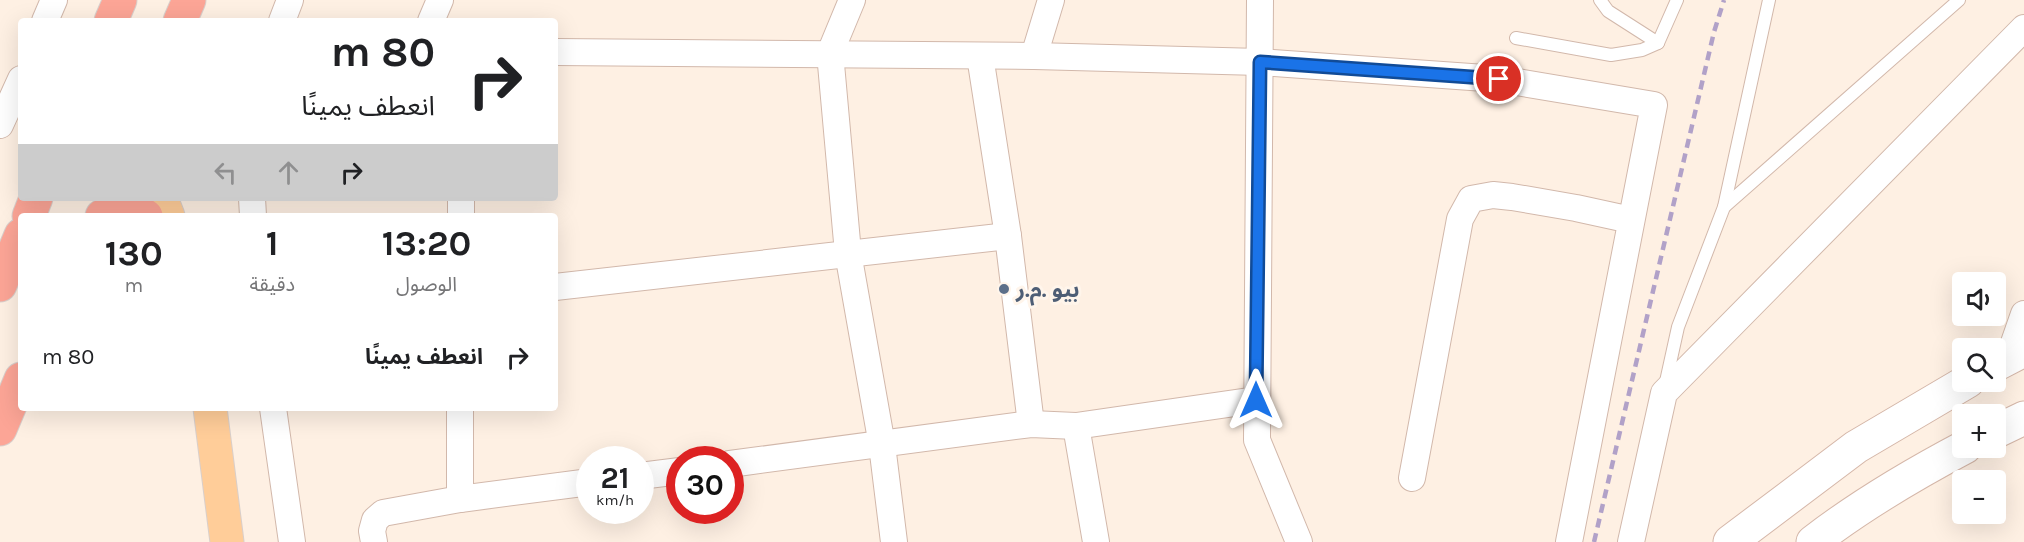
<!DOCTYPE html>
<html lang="ar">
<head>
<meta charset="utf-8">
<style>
  body { margin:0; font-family:Karla,"Noto Sans Arabic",sans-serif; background:#f2f2f2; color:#202124; direction:rtl; height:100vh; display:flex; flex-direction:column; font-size:22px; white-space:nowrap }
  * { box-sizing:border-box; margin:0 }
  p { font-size:20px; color:#757577 }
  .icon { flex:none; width:33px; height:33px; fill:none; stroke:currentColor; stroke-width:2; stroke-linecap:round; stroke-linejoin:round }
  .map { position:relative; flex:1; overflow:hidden; direction:ltr }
  .sheet { position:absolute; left:18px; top:213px; width:540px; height:198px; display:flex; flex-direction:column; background:#fff; border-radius:6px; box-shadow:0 6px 24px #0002; direction:rtl }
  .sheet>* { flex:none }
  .hud { position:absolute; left:18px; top:18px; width:540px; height:183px; border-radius:6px; box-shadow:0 6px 24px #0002; direction:rtl; background:#fff; color:#202124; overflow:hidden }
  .buttons { position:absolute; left:1952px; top:272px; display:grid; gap:12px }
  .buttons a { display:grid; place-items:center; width:54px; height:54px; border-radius:6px; background:#fff; box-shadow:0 6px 24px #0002; font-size:30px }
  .speed { position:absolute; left:576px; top:446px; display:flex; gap:12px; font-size:30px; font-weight:700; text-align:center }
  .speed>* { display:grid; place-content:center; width:78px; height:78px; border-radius:50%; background:#fff; box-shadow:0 6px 24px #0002; line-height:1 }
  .speed small { font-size:15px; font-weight:400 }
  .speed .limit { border:9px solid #d22; background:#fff; color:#111 }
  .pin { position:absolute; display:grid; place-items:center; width:51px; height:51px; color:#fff; margin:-26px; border:3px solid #fff; border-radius:50%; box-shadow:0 2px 6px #0007 }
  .me { position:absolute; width:66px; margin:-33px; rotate:0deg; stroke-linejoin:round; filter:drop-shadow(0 0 4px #0008) }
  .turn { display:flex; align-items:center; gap:21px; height:126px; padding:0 24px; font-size:27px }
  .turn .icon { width:78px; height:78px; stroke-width:2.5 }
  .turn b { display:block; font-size:42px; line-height:51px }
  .lanes { display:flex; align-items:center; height:57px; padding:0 24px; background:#0003; justify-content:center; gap:30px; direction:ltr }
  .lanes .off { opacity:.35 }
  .eta { display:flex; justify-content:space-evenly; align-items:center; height:102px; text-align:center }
  .eta b { font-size:36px; font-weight:700; line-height:42px }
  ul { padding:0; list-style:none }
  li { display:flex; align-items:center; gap:18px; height:84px; padding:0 24px }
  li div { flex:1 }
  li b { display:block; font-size:22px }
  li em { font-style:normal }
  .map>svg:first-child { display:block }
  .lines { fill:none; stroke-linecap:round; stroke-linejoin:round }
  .lane-casing { stroke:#d2b8ab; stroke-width:14 }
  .street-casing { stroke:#d2b8ab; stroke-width:28 }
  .secondary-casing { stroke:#d5b7a9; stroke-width:35 }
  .primary-casing { stroke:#d9cfcb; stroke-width:35 }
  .highway-casing { stroke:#d9cfcb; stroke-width:35 }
  .lane { stroke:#fff; stroke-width:12 }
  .street { stroke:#fff; stroke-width:26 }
  .secondary { stroke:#fff; stroke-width:33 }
  .primary { stroke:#ffcd99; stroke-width:33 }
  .highway { stroke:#fca596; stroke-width:33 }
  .rail { stroke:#b1a1c8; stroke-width:4.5; stroke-dasharray:9 6; stroke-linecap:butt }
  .route-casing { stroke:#114b97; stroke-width:15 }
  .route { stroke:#1a73e8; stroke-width:10 }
  .service-dot { fill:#5c6f8a; stroke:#fff5eb; stroke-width:2 }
  .labels { text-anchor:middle; stroke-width:6; stroke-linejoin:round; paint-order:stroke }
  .service-label { font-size:22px; font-weight:bold; fill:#4e5e75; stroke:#fff5eb; text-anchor:start }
</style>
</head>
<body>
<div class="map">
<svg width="2024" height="542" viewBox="0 0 2024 542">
  <rect width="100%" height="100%" fill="#fef0e3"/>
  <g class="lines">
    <g class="lane-casing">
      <g id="lane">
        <polyline points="1600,0 1608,11 1658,43"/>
        <polyline points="1516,38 1611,55 1642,50 1658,43 1677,0"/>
        <polyline points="1724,207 1959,0"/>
        <polyline points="1665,386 1678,327 1724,207 1769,0"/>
      </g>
    </g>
    <g class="street-casing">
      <g id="street">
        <polyline points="852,0 830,53 848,253 882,445 894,542"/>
        <polyline points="1260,0 1257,440 1299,542"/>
        <polyline points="45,21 54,0"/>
        <polyline points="282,21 290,0"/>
        <polyline points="431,21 440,0"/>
        <polyline points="555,52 1034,56 1260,62 1499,79 1654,105 1569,542"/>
        <polyline points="980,56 1008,236 1031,424"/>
        <polyline points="1034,56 1051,0"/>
        <polyline points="0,125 21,79"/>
        <polyline points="252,198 253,216"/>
        <polyline points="461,216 461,198"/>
        <polyline points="555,287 1008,236"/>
        <polyline points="2009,357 2024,314"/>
        <polyline points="273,408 292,542"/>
        <polyline points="1076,426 1096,542"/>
        <polyline points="730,464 1031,424 1076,426 1256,400"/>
        <polyline points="640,476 680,471"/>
        <polyline points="1412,478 1460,219 1471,199 1493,195 1512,197 1576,208 1631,220"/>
        <polyline points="460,499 460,408"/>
        <polyline points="374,542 372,531 375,520 383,513 460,499 590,482"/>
        <polyline points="1631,542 1664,393 2024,28"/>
      </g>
    </g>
    <g class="secondary-casing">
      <g id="secondary">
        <polyline points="1995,365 2024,350"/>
        <polyline points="1995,432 2024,418"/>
        <polyline points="1730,542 1856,447 1968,381"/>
        <path d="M1813,542C1861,505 1912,475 1965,447"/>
      </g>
    </g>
    <g class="primary-casing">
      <g id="primary">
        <polyline points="161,198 168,216"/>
        <polyline points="210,408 227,542"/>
      </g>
    </g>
    <g class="highway-casing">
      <g id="highway">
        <polyline points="111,21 120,0"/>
        <polyline points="180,21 189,0"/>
        <polyline points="29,216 36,198"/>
        <path d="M102,216C116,210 133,205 146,216"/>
        <polyline points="0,285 21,235"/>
        <polyline points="0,429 21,379"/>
      </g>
    </g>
    <use href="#lane" class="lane"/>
    <use href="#street" class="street"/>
    <use href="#secondary" class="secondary"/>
    <use href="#primary" class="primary"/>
    <use href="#highway" class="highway"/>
    <polyline class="rail" points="1594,542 1714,32 1724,0"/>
  </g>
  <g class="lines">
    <g class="route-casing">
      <polyline id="route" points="1256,400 1260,62 1499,79"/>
    </g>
    <use href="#route" class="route"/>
  </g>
  <circle class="service-dot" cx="1004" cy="289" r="6"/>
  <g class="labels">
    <g class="service-label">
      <text x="1016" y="297">بيو .م.ر</text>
    </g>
  </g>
</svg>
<div class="buttons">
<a><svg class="icon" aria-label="sound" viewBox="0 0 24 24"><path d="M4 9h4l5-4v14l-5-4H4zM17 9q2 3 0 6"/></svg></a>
<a><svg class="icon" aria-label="search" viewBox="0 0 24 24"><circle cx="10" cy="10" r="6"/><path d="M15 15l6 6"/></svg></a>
<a>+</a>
<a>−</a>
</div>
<div class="speed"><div>21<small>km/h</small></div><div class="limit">30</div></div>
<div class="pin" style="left:1499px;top:79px;background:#d93025"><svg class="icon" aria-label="arrive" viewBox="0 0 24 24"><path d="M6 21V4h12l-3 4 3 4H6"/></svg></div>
<svg class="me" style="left:1256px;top:400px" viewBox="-20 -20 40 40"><path d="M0-17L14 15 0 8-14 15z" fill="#1a73e8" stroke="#fff" stroke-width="4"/></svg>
<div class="hud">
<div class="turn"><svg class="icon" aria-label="right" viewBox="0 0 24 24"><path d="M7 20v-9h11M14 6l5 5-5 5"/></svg><div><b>80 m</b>انعطف يمينًا</div></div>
<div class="lanes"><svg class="icon off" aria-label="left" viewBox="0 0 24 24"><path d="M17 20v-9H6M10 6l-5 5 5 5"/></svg><svg class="icon off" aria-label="ahead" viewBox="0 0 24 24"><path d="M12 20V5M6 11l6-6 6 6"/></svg><svg class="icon" aria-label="right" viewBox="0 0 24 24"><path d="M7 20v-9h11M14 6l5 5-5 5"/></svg></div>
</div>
<section class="sheet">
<div class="eta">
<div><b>13:20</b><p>الوصول</p></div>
<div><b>1</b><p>دقيقة</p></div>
<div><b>130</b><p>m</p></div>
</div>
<ul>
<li><svg class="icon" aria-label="right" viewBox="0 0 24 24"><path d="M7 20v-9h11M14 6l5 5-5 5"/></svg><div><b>انعطف يمينًا</b></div><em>80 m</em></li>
</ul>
</section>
</div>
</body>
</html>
